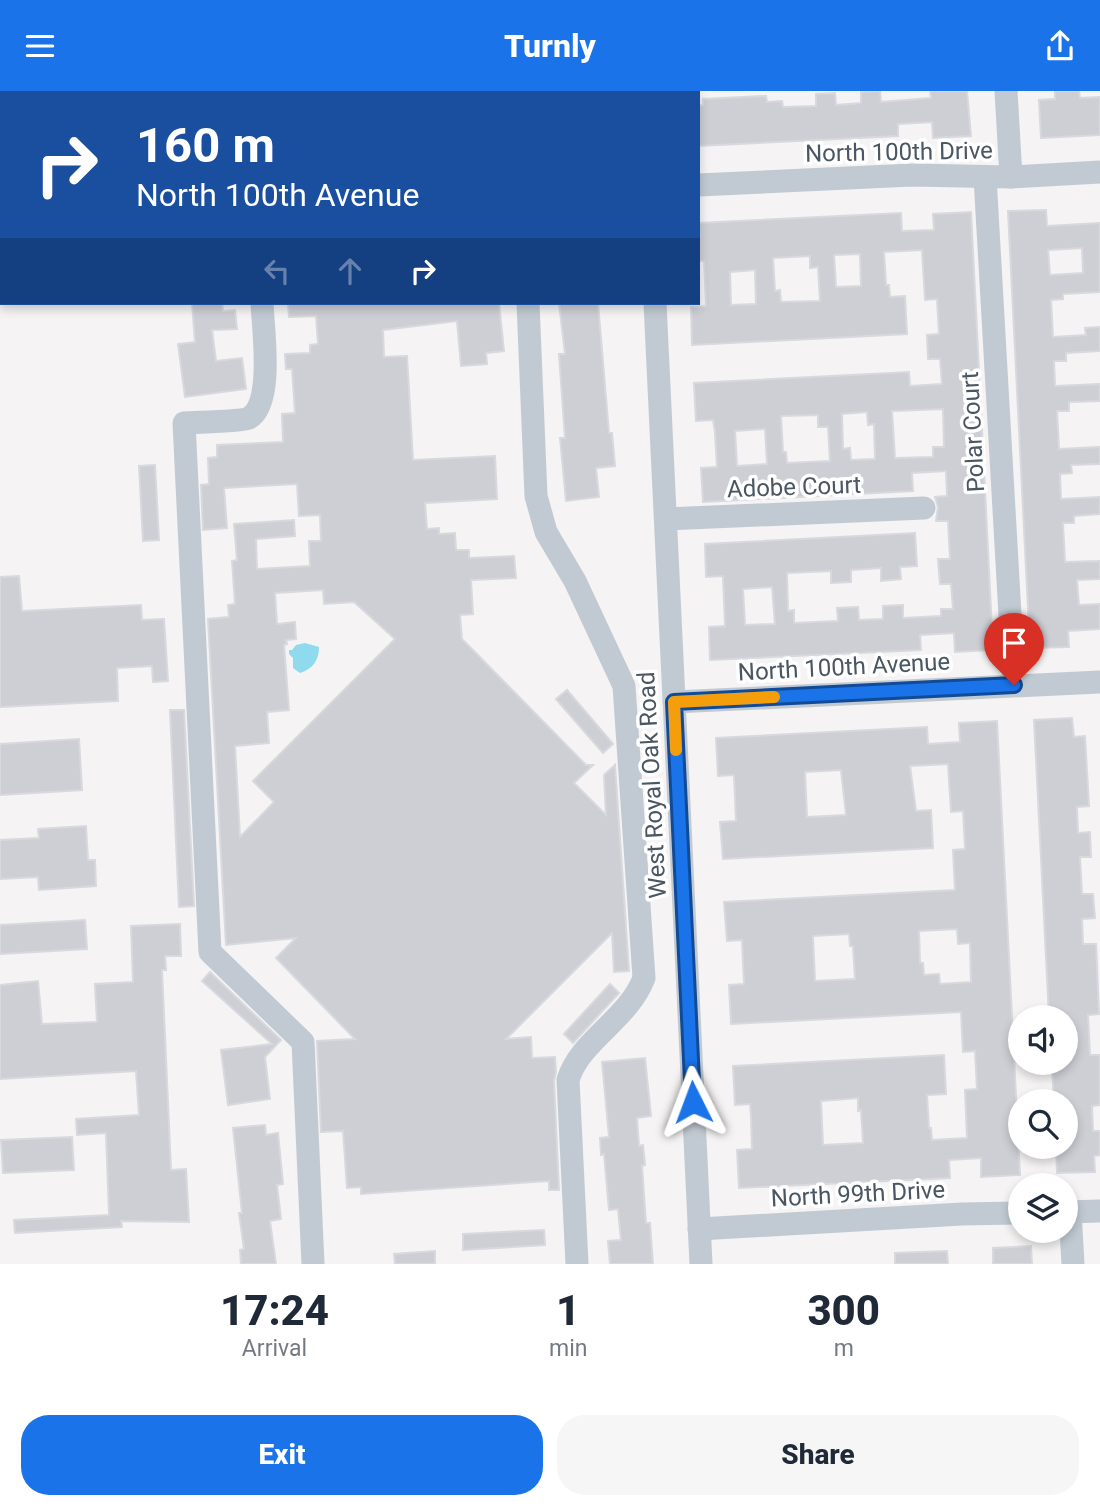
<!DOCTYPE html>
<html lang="en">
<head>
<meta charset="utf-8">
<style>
  body { margin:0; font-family:Roboto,sans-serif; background:#f6f6f7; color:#1f2937; height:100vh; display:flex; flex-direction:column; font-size:26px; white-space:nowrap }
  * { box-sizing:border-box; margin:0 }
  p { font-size:23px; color:#747a83 }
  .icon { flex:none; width:38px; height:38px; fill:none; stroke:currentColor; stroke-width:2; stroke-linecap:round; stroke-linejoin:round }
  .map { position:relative; height:1173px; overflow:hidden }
  .sheet { display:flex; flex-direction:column; background:#fff; flex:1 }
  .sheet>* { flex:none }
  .banner { position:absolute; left:0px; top:0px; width:700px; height:214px; box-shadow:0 4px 10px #0003; background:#1a4fa0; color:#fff; overflow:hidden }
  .fabs { position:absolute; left:1008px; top:914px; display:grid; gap:14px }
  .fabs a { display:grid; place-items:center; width:70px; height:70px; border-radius:50%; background:#fff; box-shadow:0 4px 10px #0003; font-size:35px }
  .pin { position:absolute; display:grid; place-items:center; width:60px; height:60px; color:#fff; margin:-72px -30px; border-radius:50% 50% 50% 0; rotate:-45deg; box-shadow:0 0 7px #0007 }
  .pin .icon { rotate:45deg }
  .me { position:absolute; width:77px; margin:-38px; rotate:357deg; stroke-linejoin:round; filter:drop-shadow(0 0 5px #0008) }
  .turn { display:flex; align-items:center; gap:24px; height:147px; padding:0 21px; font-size:32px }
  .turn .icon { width:91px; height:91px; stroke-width:2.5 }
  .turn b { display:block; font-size:49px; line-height:60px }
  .lanes { display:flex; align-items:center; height:66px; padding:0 21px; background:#0003; justify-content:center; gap:35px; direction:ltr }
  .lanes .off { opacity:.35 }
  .eta { display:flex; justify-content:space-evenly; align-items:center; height:119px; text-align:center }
  .eta b { font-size:42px; font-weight:800; line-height:49px }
  .action { display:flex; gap:14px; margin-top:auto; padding:14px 21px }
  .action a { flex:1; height:80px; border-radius:28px; background:#1a73e8; color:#fff; font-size:28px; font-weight:800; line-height:80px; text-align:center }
  .action a+a { background:#f6f6f7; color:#1f2937 }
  header { display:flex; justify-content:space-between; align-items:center; height:91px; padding:0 21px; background:#1a73e8; color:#fff; font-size:32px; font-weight:800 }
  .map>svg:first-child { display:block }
  .water { fill:#90daee }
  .building { fill:#cdcfd5; stroke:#d7d9de; stroke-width:2; fill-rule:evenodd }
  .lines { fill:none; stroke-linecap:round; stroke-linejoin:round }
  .minor { stroke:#c1cad2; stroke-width:23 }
  .route-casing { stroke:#114b97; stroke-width:18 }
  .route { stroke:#1a73e8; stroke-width:12 }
  .slow { stroke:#f59e0b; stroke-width:12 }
  .labels { text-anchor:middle; stroke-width:7; stroke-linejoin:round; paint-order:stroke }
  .street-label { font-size:24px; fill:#4a5661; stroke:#fff }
</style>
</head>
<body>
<header><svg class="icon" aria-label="menu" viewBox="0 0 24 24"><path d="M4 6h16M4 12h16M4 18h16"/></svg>Turnly<svg class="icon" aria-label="share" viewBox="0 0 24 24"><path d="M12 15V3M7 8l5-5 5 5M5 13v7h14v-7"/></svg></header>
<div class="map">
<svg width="1100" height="1173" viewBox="0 0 1100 1173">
  <rect width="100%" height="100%" fill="#f5f3f3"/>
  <path class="water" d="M305,552L319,556C319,569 313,578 300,582L293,577V567L289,563V559H292L296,554Z"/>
  <g class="building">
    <polygon points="875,0 880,0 881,11 931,7 930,0 967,0 971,45 933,47 932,31 898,33 898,45 698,55 698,15 703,14 703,8 766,5 767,11 782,10 783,16 816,15 816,3 835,2 836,14 861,12 861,1"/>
    <polygon points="1055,0 1079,0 1080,7 1100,6 1100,44 1041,47 1039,9 1055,8"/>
    <path d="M1046,119L1047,135L1100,132V201L1063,203V208L1051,209L1053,246L1086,244L1085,237L1100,236V260L1066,262V270H1054L1055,295L1100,293V310L1069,311V320H1057L1059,358L1100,356V373L1071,374L1072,382L1060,383L1061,408L1100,406V423L1074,425V432H1063L1065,471L1100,470V488L1077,489L1079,514L1100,513V538L1068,540L1069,556L1030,557L1008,120ZM1082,157L1083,182L1050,184L1048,159Z"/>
    <path d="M971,121L993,559L955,561L954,542L920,544L921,559L710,569L709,536L725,535L723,485L706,486L705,453L915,442L917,475L900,476L901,488L881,490V477L851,479V491L831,492V480L787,482L788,520L794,519V532L838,530L837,517L858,516L859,529L883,528V515L903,514V527L941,525V518H953L951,493H940L938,468H950L948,430H936L938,416L935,406L947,405L946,380L912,382L913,400L703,411L701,377L717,376L715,341L713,329L696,330L694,292L909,281L910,295L942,293L940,268H928L927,244L939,243L937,208L925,209L922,159L884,161L886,194H889L890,206L905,205L907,243L692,254L691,216L706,215L704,170H698V132L901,122L902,140L934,139L933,123ZM860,163L861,195L836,196L834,164ZM810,165V177L818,176L820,210L781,211L780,199L775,200L773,167ZM755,179L756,213L731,214L730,181ZM943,318L944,356H933V366L895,367L892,320ZM867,321L868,334L874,333L875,368L851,369L850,357L843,358L842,323ZM818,324V336H828L830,370L787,372L786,361H783L781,325ZM765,338L767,373L737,375L735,340ZM772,496L775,533L745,534L743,498Z"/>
    <polygon points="192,212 222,212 223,220 235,219 237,238 212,239 216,270 242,267 246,298 185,306 178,253 195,251"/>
    <path d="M288,212H499L504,260L486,262L487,273L461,275L457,230L383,239L384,266L407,265L413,369L495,365L497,408L425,412L427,438L439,437V443L455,442L456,459H469V467L514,465L516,487L471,489L473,523L460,524L462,548L586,674H593L574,692L606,724L604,684L615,674L629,880L614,881L612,842L506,948L531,946L532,967L555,966L556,981L554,990L559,1099H549V1090L361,1103V1096L347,1097L343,1040L321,1041L317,950L355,948L276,867L296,847L226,854L208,528L229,526L228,514L235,513L232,470L237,469L234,433L294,429L295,445L256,448L257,478L310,475L309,450H321L320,424L299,425L297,393L224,397L227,437L203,439L201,394L209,393L208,367L217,366V354L283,351L282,323L295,322L292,278H286L285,263L310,262V254L318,253L316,225L289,226ZM323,499L324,513L354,511L395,548L253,690L274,711L240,746L235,655L269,652L267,621L289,619L284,554L287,553L286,549L296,548L295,531L277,533L275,502Z"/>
    <polygon points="559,212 598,212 609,342 612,342 615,375 596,377 599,406 566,410 560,347 565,347 559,263 565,263"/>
    <polygon points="155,374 159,449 143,450 139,375"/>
    <polygon points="19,485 22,520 141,514 142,529 164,528 168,590 153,591 152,575 117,577 118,610 0,616 0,486"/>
    <polygon points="567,599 613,653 603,662 556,608"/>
    <polygon points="170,619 184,619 194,815 179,816"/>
    <polygon points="1072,627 1074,646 1085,645 1089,715 1077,716 1078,742 1090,741 1091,766 1080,766 1082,803 1093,803 1095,827 1082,828 1083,853 1096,853 1099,923 1088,924 1090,964 1100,964 1100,1014 1092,1015 1093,1040 1100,1040 1100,1064 1094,1065 1095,1081 1057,1082 1056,1055 1066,1055 1066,1010 1054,1010 1052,978 1052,971 1066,971 1066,926 1049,926 1034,629"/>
    <path d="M997,630L1020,1084L981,1086V1067L949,1069L950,1087L739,1097L737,1059L752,1058L751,1025L750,1013L735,1014L733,975L944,964L946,1003L927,1004L929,1037H931L932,1049L967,1047L965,999L977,998L975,960L963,961L961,921L731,933L729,894L744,893L742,849L727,850L724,811L955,799L953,759L965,758L963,720L951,721L948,673L910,675L916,720L931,719L933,757L723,768L720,731L736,730L734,684L718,685L716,647L927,636L928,653L960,651L959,632ZM841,679L846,724L807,726L805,681ZM957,838L958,853L970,852L971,891L940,893L939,883L924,884L923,872H920L919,840ZM849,843L850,855H853L855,888L815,890L813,845ZM858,1007V1020L861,1019L863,1052L823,1054L821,1010Z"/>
    <polygon points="79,648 82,699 0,704 0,653"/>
    <polygon points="86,735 88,769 95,769 96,795 39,799 38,786 0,788 0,749 39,747 38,738"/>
    <polygon points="85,829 87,858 0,863 0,834"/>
    <polygon points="180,833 181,865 165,865 166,879 162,879 171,1079 186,1078 189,1131 121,1130 122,1136 15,1142 14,1129 109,1124 106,1042 77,1044 76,1028 139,1024 136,980 0,988 0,894 38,890 42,933 97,931 95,893 133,891 131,835"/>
    <polygon points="210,881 281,949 265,966 270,1008 228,1014 221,959 272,953 202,890"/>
    <polygon points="610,893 619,902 573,952 564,943"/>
    <polygon points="645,967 651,1025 637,1027 639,1055 643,1054 645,1074 642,1075 646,1132 650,1132 653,1173 610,1173 608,1150 621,1149 618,1118 609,1119 604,1063 601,1064 600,1047 609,1046 602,971"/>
    <polygon points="265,1034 266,1044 278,1042 283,1093 277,1094 281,1128 270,1130 276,1173 241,1173 240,1159 244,1158 239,1122 242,1122 233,1037"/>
    <polygon points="72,1046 74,1079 3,1082 1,1049"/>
    <polygon points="544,1139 545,1154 463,1159 463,1143"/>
    <polygon points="1031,1155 1032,1173 993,1173 993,1157"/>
    <polygon points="435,1160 435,1173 395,1173 394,1163"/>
    <polygon points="947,1160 948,1173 895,1173 895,1162"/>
  </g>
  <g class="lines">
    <g class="minor">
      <polyline points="8,0 8,2"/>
      <polyline points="52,0 52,2"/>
      <polyline points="144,0 153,2"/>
      <polyline points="517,0 517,2"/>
      <polyline points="644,0 644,2"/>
      <polyline points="1006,0 1011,86"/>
      <polyline points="243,2 252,1"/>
      <polyline points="985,86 1014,594"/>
      <polyline points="698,94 912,84 1011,86 1100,81"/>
      <path d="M262,212C263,238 274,313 249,327C240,331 196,331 184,332L210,861L303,951L313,1173"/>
      <path d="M528,212L536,405L546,441L575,490L624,595L644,887C628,929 580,949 568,989L577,1173"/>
      <polyline points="655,212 701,1173"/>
      <polyline points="666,428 924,417"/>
      <polyline points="674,611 1100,591"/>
      <polyline points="1066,1121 1100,1120"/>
      <polyline points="1070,1121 1073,1173"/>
      <polyline points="699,1138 962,1123 1020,1122"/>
    </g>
  </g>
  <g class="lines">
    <g class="route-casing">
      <polyline id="route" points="693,1011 674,611 1014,594"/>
    </g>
    <use href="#route" class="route"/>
    <polyline class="slow" points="676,659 674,611 774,606"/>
  </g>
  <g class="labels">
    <g class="street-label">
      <text transform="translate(899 61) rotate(-1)" y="8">North 100th Drive</text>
      <text transform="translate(973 341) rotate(-93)" y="8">Polar Court</text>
      <text transform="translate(794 396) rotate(-2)" y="8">Adobe Court</text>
      <text transform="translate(844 576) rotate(-3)" y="8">North 100th Avenue</text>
      <text transform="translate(652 694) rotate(-93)" y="8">West Royal Oak Road</text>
      <text transform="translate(858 1103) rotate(-3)" y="8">North 99th Drive</text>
    </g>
  </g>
</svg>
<div class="fabs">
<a><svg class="icon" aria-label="sound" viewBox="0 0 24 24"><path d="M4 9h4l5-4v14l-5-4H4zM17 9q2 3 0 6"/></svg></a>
<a><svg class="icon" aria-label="search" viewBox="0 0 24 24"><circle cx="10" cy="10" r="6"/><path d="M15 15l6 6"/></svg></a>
<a><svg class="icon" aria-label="layers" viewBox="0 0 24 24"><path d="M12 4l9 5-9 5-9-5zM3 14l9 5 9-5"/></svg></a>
</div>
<div class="pin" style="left:1014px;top:594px;background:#d93025"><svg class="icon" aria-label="arrive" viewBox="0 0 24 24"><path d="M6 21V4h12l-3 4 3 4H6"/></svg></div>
<svg class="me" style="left:693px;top:1011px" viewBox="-20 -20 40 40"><path d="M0-17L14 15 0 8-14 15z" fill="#1a73e8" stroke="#fff" stroke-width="4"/></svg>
<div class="banner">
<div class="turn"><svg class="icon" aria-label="right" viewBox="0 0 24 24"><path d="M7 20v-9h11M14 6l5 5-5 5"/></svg><div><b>160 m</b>North 100th Avenue</div></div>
<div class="lanes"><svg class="icon off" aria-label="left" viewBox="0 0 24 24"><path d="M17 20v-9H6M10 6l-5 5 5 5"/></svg><svg class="icon off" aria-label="ahead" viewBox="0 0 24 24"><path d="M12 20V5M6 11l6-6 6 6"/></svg><svg class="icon" aria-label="right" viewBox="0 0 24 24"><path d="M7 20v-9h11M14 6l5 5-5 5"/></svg></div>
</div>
</div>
<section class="sheet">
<div class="eta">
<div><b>17:24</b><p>Arrival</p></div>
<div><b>1</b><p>min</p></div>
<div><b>300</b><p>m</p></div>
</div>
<div class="action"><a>Exit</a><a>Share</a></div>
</section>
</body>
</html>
